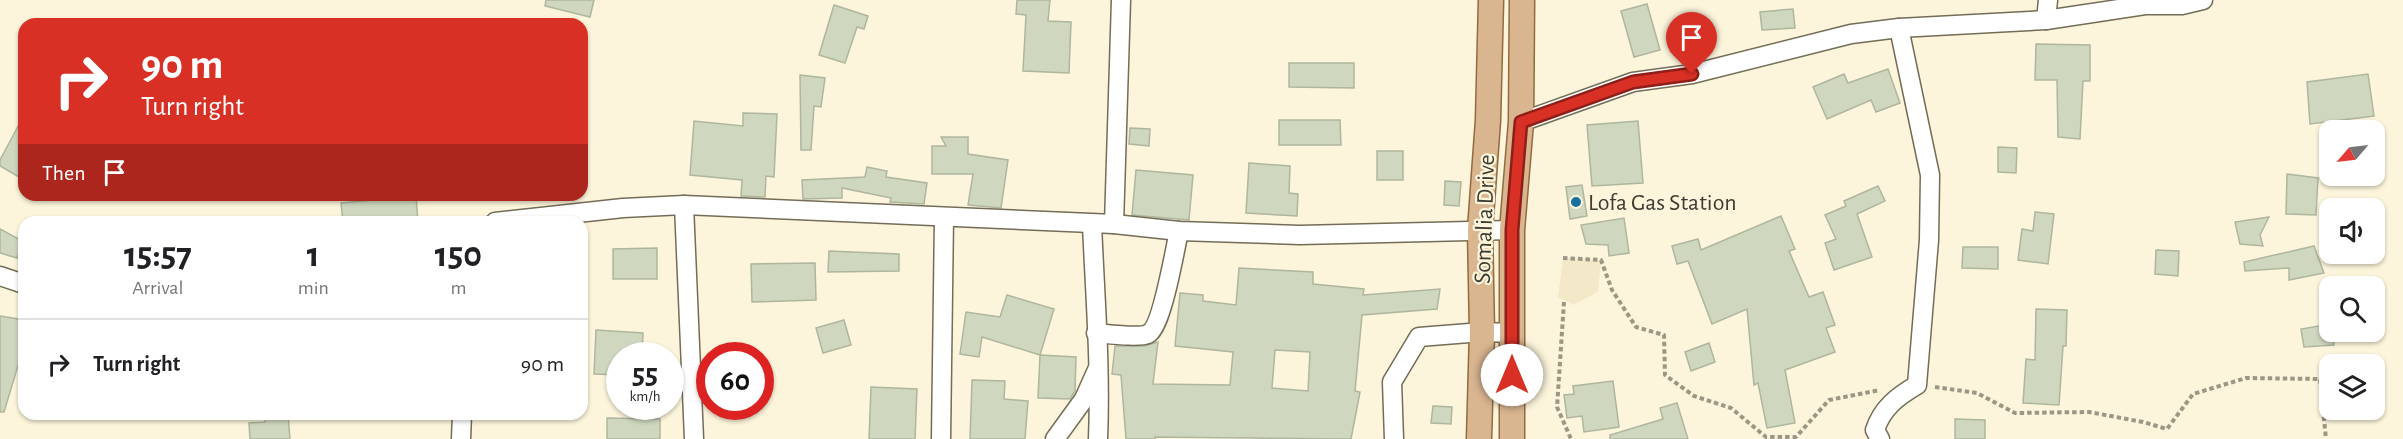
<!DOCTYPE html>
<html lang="en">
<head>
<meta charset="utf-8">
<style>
  body { margin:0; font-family:"Alegreya Sans",sans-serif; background:#f2f2f2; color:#202124; height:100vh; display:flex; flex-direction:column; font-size:22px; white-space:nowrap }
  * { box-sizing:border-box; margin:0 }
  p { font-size:20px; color:#757577 }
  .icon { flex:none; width:33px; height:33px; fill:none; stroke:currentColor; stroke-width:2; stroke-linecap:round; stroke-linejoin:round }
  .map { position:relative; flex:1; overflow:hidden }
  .side { position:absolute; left:18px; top:216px; width:570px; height:204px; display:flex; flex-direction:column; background:#fff; border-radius:18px; box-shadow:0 2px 4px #0004 }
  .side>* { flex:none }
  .hud { position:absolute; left:18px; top:18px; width:570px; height:183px; border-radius:18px; box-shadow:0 2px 4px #0004; background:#d93025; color:#fff; overflow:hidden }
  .needle { width:39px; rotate:242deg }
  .buttons { position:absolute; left:2319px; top:120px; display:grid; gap:12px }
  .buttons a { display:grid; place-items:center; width:66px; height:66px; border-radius:12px; background:#fff; box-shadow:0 2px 4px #0004; font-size:30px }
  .speed { position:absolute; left:606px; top:342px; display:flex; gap:12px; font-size:30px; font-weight:700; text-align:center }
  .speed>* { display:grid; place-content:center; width:78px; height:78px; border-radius:50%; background:#fff; box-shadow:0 2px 4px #0004; line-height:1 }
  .speed small { font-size:15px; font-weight:400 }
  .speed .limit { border:9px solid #d22; background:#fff; color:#111 }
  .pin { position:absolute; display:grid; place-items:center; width:51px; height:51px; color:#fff; margin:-62px -26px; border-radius:50% 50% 50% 0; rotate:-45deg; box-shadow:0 0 6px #0007 }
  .pin .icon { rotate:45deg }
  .me { position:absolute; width:66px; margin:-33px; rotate:0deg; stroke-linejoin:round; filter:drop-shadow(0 0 4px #0008) }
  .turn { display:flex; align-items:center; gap:21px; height:126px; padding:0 24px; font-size:27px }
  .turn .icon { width:78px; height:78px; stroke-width:2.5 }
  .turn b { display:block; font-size:42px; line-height:51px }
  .then { display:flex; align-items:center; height:57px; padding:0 24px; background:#0003; gap:12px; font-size:22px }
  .eta { display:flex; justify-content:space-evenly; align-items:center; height:102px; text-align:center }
  .eta b { font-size:36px; font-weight:700; line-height:42px }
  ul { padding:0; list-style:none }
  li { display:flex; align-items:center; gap:18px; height:90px; padding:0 24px; border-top:2px solid #e0e0e0 }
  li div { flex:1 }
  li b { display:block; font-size:22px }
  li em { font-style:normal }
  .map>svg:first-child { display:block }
  .built { fill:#f3e9c8 }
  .building { fill:#cfd7be; stroke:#aeb69e; stroke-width:1.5; fill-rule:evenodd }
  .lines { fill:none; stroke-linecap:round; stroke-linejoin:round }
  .minor-casing { stroke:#736c56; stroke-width:21 }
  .major-casing { stroke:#936b3f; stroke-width:27 }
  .path { stroke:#9c9785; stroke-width:4; stroke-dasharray:4.5 3; stroke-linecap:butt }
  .minor { stroke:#fff; stroke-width:18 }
  .major { stroke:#d9b590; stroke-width:24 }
  .route-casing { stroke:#8d1f18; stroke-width:15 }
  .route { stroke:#d93025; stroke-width:10 }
  .poi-dot { fill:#1671a0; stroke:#fcf5db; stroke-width:2 }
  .labels { text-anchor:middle; stroke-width:4.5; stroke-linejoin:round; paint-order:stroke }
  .poi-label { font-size:24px; fill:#3f3c32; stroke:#fcf5db; text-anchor:start }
  .street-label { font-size:24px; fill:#3f3c32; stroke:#fcf5db }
</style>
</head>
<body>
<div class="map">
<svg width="2403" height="439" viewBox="0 0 2403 439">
  <rect width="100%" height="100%" fill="#fcf5db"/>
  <polygon class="built" points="1563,258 1601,260 1598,292 1573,305 1558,297"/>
  <g class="building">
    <polygon points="546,0 594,0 590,17 545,6"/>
    <polygon points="1017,0 1050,0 1048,21 1071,22 1069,73 1023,71 1026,15 1016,14"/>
    <polygon points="1647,4 1660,50 1634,57 1621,11"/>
    <polygon points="834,5 868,16 864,29 857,27 845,63 819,55"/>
    <polygon points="1793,9 1795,28 1762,30 1760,12"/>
    <polygon points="2036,44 2090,45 2090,81 2083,81 2080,139 2058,137 2057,80 2035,80"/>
    <polygon points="1289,63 1354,63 1354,88 1289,87"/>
    <polygon points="1888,69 1900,103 1876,112 1871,100 1827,119 1813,87 1844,74 1848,83"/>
    <polygon points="2368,74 2374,116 2310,124 2307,82"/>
    <polygon points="800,75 825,78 821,107 814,106 811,150 801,150"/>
    <polygon points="743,113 777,114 774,177 766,176 765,197 741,196 742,180 690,175 694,121 743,126"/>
    <polygon points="24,115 24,180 0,166 0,160"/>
    <polygon points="1279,120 1340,120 1341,145 1279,145"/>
    <polygon points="1638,121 1643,183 1592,186 1587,125"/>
    <polygon points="1130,128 1150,129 1149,146 1129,144"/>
    <polygon points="941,137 968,137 968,154 1008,160 1001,208 968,205 973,174 932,174 932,146 946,146"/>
    <polygon points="1998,147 2017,148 2016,173 1998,172"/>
    <rect x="1377" y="151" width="26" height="29"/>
    <polygon points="1249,163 1290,166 1289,193 1298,194 1297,216 1246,213"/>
    <polygon points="867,167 887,171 886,177 927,183 924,204 890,202 891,198 842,188 842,198 803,199 802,180 865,177"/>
    <polygon points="1136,170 1193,175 1189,220 1132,215"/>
    <polygon points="2287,174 2318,178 2316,215 2286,214"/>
    <polygon points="1445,181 1461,182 1459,206 1444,205"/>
    <polygon points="1582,185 1587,216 1570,219 1566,187"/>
    <polygon points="1878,186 1885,201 1857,214 1872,257 1834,270 1825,243 1836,239 1825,215 1846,206 1844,201"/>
    <polygon points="416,196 418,222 343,222 341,203"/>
    <polygon points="2035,212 2054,214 2048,264 2018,260 2022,229 2033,231"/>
    <polygon points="1781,216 1795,249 1789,251 1809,297 1823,292 1835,325 1826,328 1835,352 1785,370 1795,423 1767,428 1758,383 1754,385 1747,309 1712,324 1688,261 1677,264 1672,246 1698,239 1701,250"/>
    <polygon points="2269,217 2260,235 2263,246 2240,244 2235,222"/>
    <polygon points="1624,218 1629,253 1609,256 1608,245 1586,244 1581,225"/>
    <polygon points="0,229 24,242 17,258 0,253"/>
    <polygon points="2314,246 2324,273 2289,280 2289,268 2245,271 2244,262"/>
    <polygon points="1963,247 1998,247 1998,269 1962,268"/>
    <polygon points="657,248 657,279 613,279 613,249"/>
    <polygon points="2156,250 2179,251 2178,276 2155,274"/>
    <polygon points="829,251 899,254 899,271 828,272"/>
    <polygon points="815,263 816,300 752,302 751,264"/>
    <path d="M1239,268L1313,272V284L1364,289L1363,295L1440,289L1437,309L1362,315L1355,391L1360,392L1351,439L1155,437V439H1126L1121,375L1112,374L1115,346H1145L1158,342L1153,384L1230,385L1233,352L1175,346L1180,293L1203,295V301L1236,305ZM1275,350L1310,352L1308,391L1272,388Z"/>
    <polygon points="1007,295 1054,309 1040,355 982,337 979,357 960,354 966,312 1000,317"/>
    <polygon points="2036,309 2067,310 2066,346 2063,346 2059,405 2023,403 2026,359 2035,360"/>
    <polygon points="0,316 24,320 24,346 4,412 0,412"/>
    <polygon points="844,320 851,345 823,353 816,328"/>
    <polygon points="2330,324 2334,345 2304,347 2301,329"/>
    <polygon points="596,330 643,333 642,356 620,356 620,375 594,374"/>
    <polygon points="1709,343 1715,362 1691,371 1685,352"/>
    <polygon points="1040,355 1076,357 1075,391 1070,399 1038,398"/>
    <polygon points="972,380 1005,381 1004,399 1028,401 1025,439 970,439"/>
    <polygon points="1613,381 1619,427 1584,432 1582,416 1567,418 1564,395 1574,394 1573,386"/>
    <polygon points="871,387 917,389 915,439 869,439"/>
    <polygon points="1677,403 1688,439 1610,439 1610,435 1663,419 1660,408"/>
    <polygon points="1433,406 1452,407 1451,424 1431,423"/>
    <polygon points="288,414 290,439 250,439 249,423 265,422 265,416"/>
    <polygon points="607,418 660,419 660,439 607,439"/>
    <polygon points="1955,419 1985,420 1985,439 1955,439"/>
  </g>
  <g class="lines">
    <g class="minor-casing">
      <g id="minor">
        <polyline points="2046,20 2048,0"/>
        <polyline points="1521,122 1633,82 1692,74 1851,34 1899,28 2046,20 2145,5 2182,5 2203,0"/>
        <polyline points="684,205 694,439"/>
        <polyline points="495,222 623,208 684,205 1114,224 1179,231 1300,235 1512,230"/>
        <path d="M1092,224C1095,296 1101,367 1098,439"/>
        <polyline points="1114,224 1121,0"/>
        <polyline points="0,276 24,284"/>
        <path d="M1096,333C1108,334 1139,338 1148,334C1162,327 1175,249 1179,231"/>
        <polyline points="461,439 462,414"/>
        <polyline points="941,439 944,217"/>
        <polyline points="1055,439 1084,399 1097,370"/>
        <polyline points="1394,439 1392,382 1419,337 1482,332 1512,333"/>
        <path d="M1880,439L1875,430C1882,408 1898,396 1917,385L1929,240L1930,175L1899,28"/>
      </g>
    </g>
    <g class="major-casing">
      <g id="major">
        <polyline points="1479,439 1482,332 1480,230 1488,120 1491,0"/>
        <polyline points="1512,439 1512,230 1521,122 1522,0"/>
      </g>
    </g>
    <g class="path">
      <polyline points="1563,258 1601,260 1612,290 1636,327 1664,335 1665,375 1694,396 1731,408 1766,437 1796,437 1829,400 1880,390"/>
      <polyline points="1564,302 1557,407 1571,439"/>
      <polyline points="1935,387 1977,393 2015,413 2089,412 2143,422 2167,429 2193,394 2246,378 2320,379 2326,439"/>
    </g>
    <use href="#minor" class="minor"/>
    <use href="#major" class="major"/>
  </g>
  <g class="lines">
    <g class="route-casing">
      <polyline id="route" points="1512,375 1512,230 1521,122 1633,82 1692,74"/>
    </g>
    <use href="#route" class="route"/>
  </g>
  <circle class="poi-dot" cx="1576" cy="202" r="6"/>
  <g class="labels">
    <g class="poi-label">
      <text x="1588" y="210">Lofa Gas Station</text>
    </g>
    <g class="street-label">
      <text transform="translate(1484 219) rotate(-88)" y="8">Somalia Drive</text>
    </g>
  </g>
</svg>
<div class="buttons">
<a><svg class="needle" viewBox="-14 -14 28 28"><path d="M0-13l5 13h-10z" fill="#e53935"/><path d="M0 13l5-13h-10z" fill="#757577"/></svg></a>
<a><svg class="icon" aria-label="sound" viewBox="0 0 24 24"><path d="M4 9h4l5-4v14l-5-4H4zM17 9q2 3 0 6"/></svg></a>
<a><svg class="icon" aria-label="search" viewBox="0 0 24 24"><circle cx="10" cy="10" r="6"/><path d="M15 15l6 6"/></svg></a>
<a><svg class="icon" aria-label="layers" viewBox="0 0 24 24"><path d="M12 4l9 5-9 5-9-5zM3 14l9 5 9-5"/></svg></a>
</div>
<div class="speed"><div>55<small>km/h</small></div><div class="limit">60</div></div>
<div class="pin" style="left:1692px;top:74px;background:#d93025"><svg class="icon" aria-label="arrive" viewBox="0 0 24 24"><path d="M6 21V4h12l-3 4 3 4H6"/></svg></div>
<svg class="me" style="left:1512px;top:375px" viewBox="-20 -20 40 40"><circle r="19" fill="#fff"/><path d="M0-13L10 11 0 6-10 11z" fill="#d93025"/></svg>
<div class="hud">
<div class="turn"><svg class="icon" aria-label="right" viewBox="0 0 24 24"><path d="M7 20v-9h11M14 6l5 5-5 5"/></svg><div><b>90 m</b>Turn right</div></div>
<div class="then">Then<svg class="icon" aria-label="arrive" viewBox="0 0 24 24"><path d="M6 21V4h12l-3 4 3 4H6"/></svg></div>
</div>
<section class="side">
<div class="eta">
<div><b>15:57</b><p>Arrival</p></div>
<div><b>1</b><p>min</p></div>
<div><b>150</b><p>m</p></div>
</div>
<ul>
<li><svg class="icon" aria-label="right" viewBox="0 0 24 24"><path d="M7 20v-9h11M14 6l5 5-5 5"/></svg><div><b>Turn right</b></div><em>90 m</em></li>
</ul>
</section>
</div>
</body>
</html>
